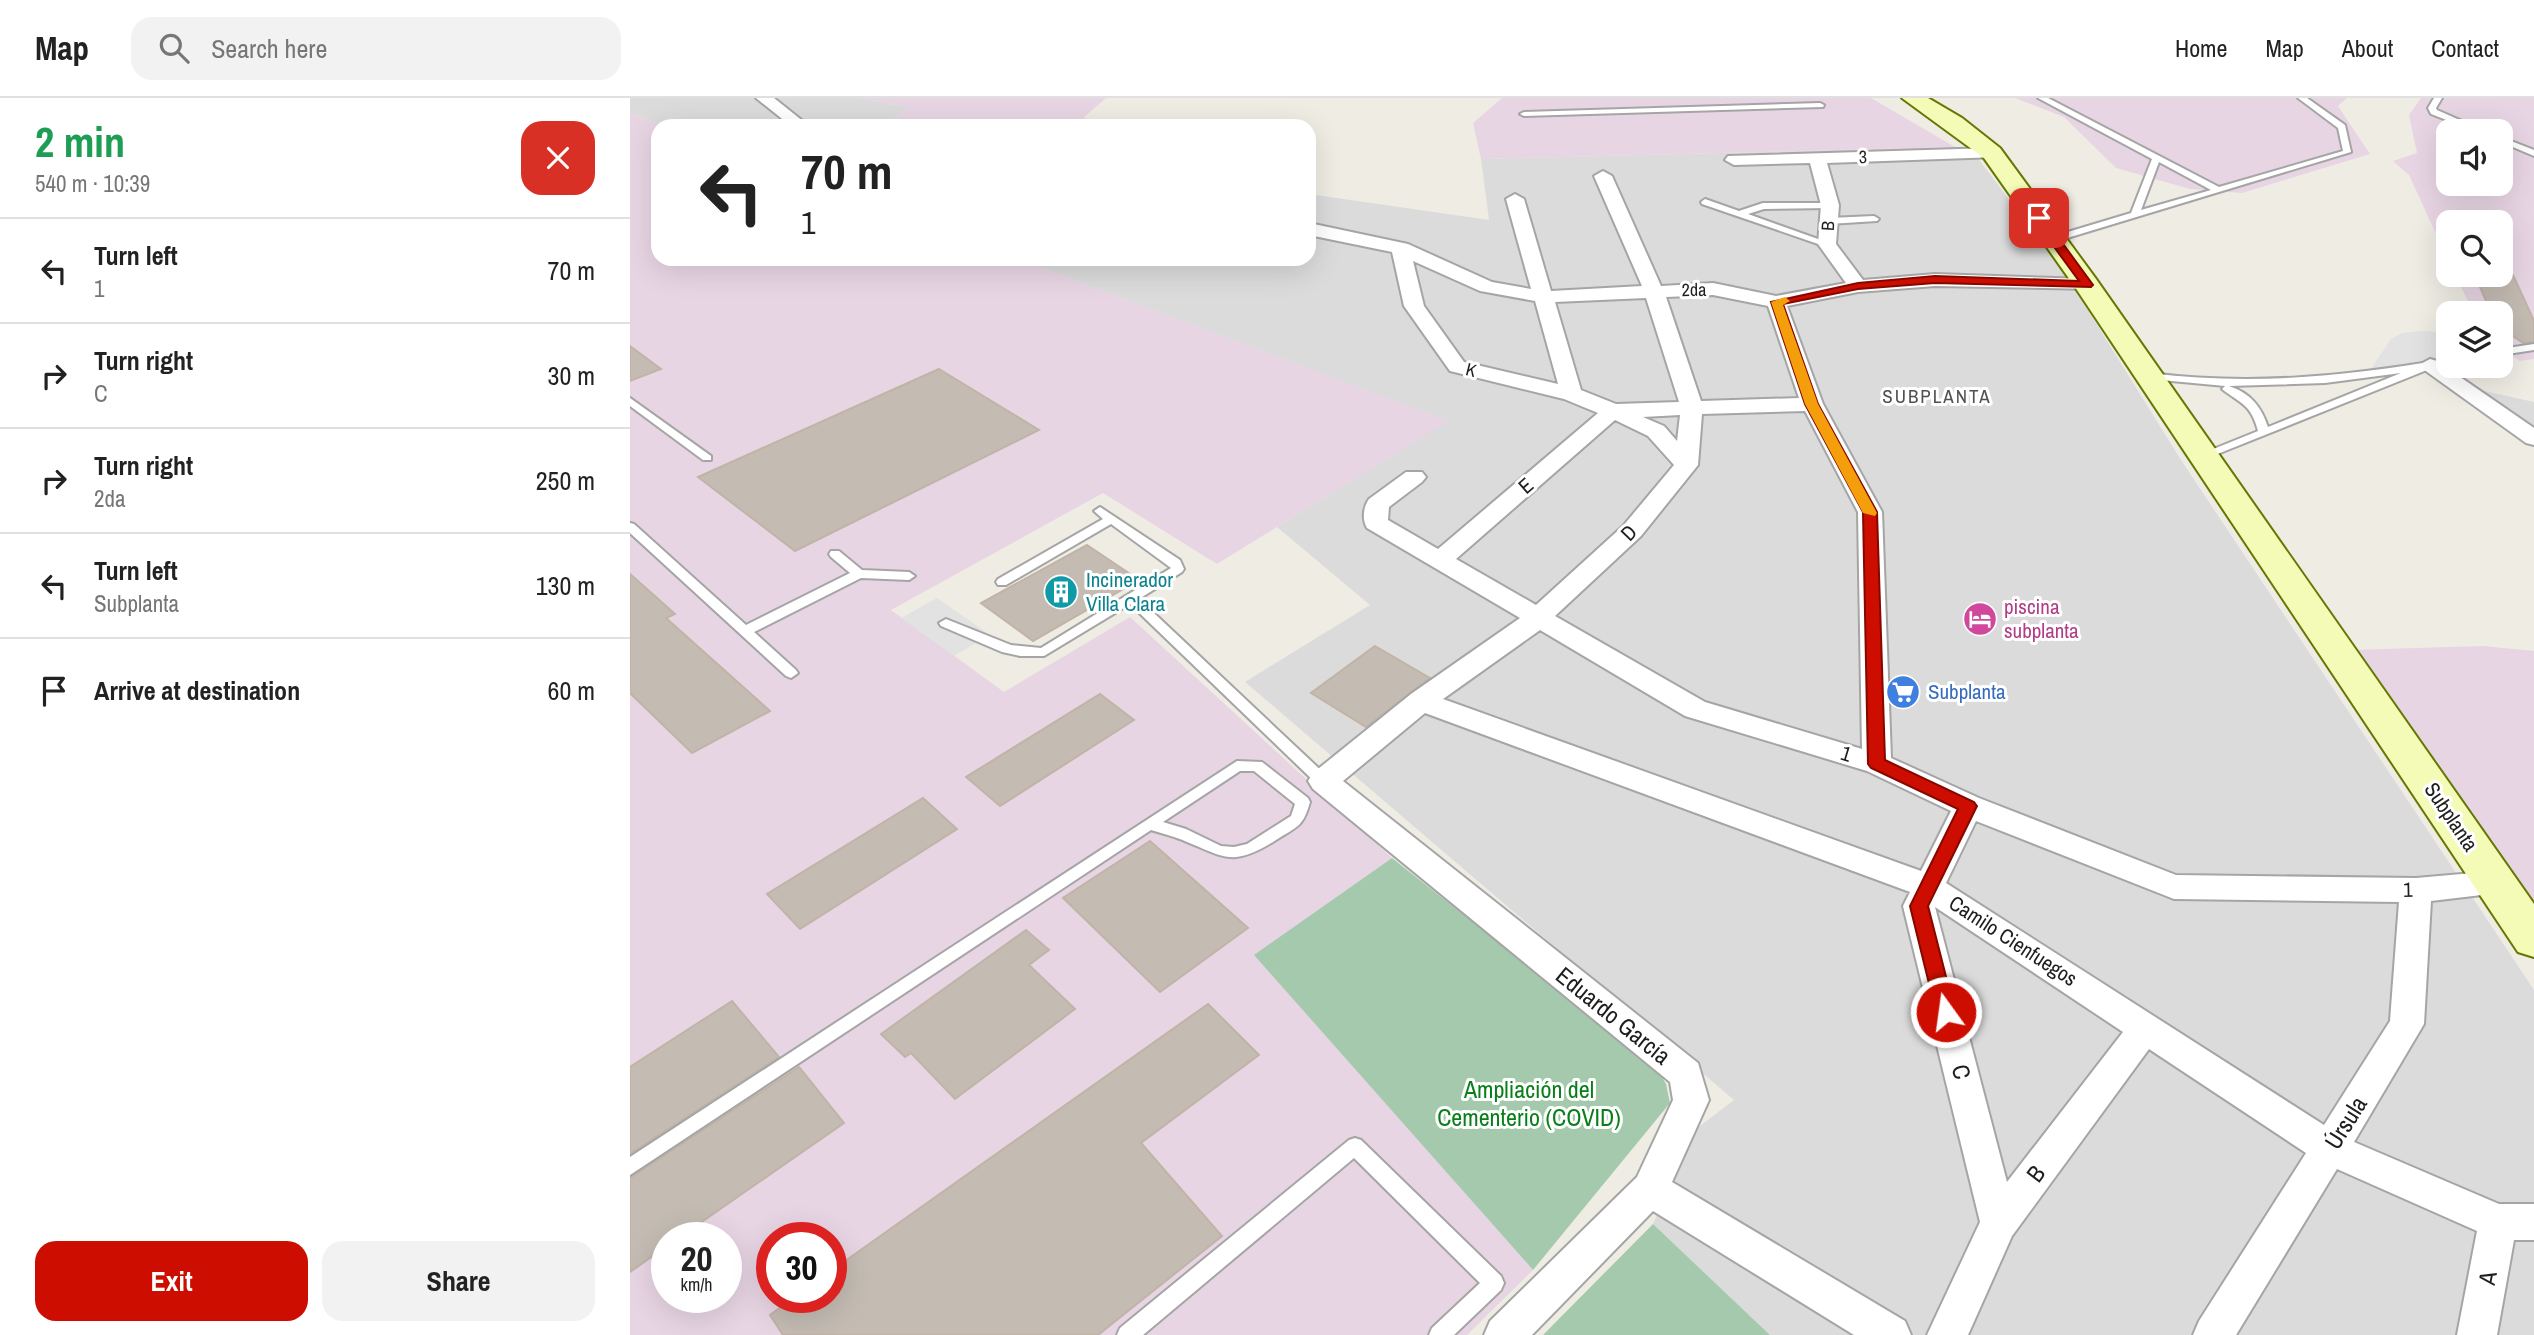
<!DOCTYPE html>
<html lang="en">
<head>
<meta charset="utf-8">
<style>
  body { margin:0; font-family:"Archivo Narrow",sans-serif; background:#f2f2f2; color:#222; height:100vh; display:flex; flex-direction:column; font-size:26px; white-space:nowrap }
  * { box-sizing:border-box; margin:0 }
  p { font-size:23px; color:#767676 }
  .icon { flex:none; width:38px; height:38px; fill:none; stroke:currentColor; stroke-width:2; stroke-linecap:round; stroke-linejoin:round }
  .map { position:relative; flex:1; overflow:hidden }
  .side { display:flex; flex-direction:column; background:#fff; width:630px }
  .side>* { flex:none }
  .guide { position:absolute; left:21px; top:21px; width:665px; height:147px; border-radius:21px; box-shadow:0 7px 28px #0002; background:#fff; color:#222; overflow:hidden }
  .tools { position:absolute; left:1806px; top:21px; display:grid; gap:14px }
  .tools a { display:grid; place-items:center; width:77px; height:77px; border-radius:14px; background:#fff; box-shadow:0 7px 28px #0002; font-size:35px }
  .speed { position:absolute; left:21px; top:1124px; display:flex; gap:14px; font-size:35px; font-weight:700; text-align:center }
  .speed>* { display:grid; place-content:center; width:91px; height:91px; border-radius:50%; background:#fff; box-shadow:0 7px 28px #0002; line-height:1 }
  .speed small { font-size:18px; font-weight:400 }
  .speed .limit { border:10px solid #d22; background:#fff; color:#111 }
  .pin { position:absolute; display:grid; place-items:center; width:60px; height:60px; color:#fff; margin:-30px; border-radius:14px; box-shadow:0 4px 10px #0006 }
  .me { position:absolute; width:77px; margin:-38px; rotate:346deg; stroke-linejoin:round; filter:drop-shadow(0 0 5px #0008) }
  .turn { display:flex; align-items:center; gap:24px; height:147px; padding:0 35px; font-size:32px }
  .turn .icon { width:91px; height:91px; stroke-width:2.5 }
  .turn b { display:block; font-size:49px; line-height:60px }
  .round { display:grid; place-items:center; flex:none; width:74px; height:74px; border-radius:21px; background:#f2f2f2 }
  .head { display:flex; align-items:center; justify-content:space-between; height:119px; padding:0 35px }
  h1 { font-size:42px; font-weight:800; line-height:52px; color:#1e9e55 }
  .primary-button { display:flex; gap:14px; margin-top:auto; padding:14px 35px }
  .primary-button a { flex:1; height:80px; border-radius:21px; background:#cc0d00; color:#fff; font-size:28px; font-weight:800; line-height:80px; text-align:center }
  .primary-button a+a { background:#f2f2f2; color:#222 }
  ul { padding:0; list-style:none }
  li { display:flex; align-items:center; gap:21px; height:105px; padding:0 35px; border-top:2px solid #e0e0e0 }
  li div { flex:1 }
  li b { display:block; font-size:26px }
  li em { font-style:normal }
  header { display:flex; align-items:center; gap:42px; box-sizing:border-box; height:98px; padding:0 35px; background:#fff; border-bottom:2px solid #e0e0e0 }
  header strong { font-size:33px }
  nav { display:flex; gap:38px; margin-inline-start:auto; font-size:24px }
  .search { width:490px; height:63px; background:#f2f2f2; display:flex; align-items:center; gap:18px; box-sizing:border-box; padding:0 24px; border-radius:21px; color:#767676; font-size:26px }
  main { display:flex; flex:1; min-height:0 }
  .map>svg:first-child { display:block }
  .residential { fill:#dcdbdb }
  .industrial { fill:#e8d5e4; fill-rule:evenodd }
  .cemetery { fill:#a4c9ac }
  .parking { fill:#e2e2e2 }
  .building { fill:#c4bcb3; stroke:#c1b3a6; stroke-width:2 }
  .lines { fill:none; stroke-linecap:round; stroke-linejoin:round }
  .lane-casing { stroke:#a5a5a5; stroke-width:4 }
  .street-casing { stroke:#a5a5a5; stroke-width:4 }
  .secondary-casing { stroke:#647702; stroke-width:4 }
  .lane { fill:#fff; fill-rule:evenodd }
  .street { fill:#fff; fill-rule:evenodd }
  .secondary { fill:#f3fbb6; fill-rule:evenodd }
  .route { fill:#cc0d00; stroke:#850800; stroke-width:2 }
  .slow { fill:#f59e0b }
  .labels { text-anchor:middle; stroke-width:6; stroke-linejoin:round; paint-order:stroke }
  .far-street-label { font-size:18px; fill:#1e1e1e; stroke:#fff }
  .far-neighbourhood-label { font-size:19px; letter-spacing:2px; fill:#515151; stroke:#fff }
  .street-label { font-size:21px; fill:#1e1e1e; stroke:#fff }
  .culture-label { font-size:21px; fill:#0d838f; stroke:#fff; text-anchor:start }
  .hotel-label { font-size:21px; fill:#b23c85; stroke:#fff; text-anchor:start }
  .shop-label { font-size:21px; fill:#366cbe; stroke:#fff; text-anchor:start }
  .near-street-label { font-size:24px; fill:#1e1e1e; stroke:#fff }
  .near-park-label { font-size:24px; fill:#097f1a; stroke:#fff }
</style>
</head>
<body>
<header>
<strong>Map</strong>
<div class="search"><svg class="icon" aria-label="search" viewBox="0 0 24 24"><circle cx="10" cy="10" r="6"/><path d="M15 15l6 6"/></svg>Search here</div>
<nav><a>Home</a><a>Map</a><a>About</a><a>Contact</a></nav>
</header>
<main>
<section class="side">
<div class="head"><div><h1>2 min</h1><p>540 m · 10:39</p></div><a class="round" style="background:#d93025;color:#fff"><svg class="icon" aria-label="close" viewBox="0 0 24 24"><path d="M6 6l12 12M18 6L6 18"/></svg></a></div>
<ul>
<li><svg class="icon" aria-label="left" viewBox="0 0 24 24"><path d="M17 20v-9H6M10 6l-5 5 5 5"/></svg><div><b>Turn left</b><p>1</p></div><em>70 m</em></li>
<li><svg class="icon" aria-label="right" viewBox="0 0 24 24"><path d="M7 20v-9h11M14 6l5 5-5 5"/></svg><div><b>Turn right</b><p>C</p></div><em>30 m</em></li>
<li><svg class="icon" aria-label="right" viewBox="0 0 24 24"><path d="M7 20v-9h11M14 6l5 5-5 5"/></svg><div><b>Turn right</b><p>2da</p></div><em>250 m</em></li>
<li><svg class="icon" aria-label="left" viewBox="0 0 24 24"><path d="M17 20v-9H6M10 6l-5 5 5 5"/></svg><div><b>Turn left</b><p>Subplanta</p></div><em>130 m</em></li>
<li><svg class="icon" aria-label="arrive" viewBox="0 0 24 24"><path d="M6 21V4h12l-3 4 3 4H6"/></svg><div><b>Arrive at destination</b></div><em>60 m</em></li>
</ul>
<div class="primary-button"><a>Exit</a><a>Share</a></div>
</section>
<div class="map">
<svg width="1904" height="1237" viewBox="0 0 1904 1237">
  <rect width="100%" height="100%" fill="#efece4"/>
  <g class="residential">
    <polygon points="0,0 231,0 277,9 276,13 251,28 34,28 0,15"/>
    <polygon points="1325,49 1347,59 1436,177 1551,362 1904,892 1904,1237 1140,1237 1023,1126 1066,1031 1104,1002 615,584 740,507 647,429 818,323 388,161 679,161 679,96 859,122 851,61"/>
    <polygon points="1841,290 1904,304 1904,333"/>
  </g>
  <g class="industrial">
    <polygon points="231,0 476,0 453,20 492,28 251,28 276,13 277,9"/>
    <polygon points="872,0 1241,0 1325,49 851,61 843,25"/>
    <polygon points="1385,0 1717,0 1708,8 1740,56 1612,95 1560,91 1486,70 1434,19"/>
    <path d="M1791,0H1904V261L1890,263L1871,250V215H1844L1825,177H1871V124H1818V162L1779,77L1763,63L1787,55L1779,17ZM1818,33H1871V86H1818Z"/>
    <path d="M0,15L34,28H28V161H388L819,323L587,466L473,395L261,512L374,594L500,519L762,760L625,857L903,1172L837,1237H0ZM37,1139H96V1199H37ZM142,1139H201V1199H142Z"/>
    <polygon points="1853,548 1904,553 1904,810 1720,552"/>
  </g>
  <g class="cemetery">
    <polygon points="762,760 1027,970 1036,986 1040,1005 903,1172 624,857"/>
    <polygon points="1023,1126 1140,1237 913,1237"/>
  </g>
  <g class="parking">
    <polygon points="1793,233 1818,234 1818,264 1736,278 1761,241 1772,235"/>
    <polygon points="307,500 360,537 324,558 271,520"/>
  </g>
  <g class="building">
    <polygon points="1845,177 1883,177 1904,223 1904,244 1893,245 1871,230 1871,215 1861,215"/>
    <polygon points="0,248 31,271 0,283"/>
    <polygon points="309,271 409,332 165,453 68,379"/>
    <polygon points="457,447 509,482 403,543 351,505"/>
    <polygon points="0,476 45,516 36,520 140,613 62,655 0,595"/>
    <polygon points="745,548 800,580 736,629 681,595"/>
    <polygon points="470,596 504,622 370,708 336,679"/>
    <polygon points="293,700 327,731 170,831 137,796"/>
    <polygon points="520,743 618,830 530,894 433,800"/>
    <polygon points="396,832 419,852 399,867 445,911 325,1001 281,955 275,959 251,936"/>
    <polygon points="102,903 149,959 0,1056 0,969"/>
    <polygon points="578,906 629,957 511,1045 592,1138 468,1237 153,1237 140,1217 165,1199 201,1199 201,1173"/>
    <polygon points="169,969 214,1025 50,1139 37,1139 37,1148 0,1174 0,1080"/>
  </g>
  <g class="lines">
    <g class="lane-casing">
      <g id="lane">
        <path d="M1408,0H1418L1589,89L1713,53L1708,30L1668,0H1677L1715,27L1721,54L1424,144L1421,143V139L1501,115L1522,61ZM1529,64L1581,92L1511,112Z"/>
        <polygon points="1804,0 1812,0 1806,10 1807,12 1855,33 1844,33 1801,16 1798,10"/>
        <polygon points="1190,5 1194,7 1193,9 894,18 890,16 894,14"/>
        <polygon points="1871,39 1904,52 1904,58 1871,44"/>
        <polygon points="1075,101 1109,113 1133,105 1203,105 1203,109 1200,110 1134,111 1118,116 1202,146 1194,148 1072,106 1071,104"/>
        <polygon points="1244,118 1249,121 1247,123 1199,126 1194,123 1199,120"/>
        <polygon points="1904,246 1904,252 1871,257 1871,251"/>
        <path d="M1818,261V267L1802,270L1575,361L1571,360V356L1628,333C1621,306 1611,306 1592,291L1595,288L1520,281L1515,278L1520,275C1623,288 1716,278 1818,261ZM1771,275L1638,329C1631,308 1620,295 1599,288L1695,285Z"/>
        <polygon points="0,300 81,358 81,362 73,362 0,308"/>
        <polygon points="470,409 550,462 554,471 552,474 509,501 698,679 700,683 698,687 688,687 500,506 414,558 390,558 372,554 311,528 309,525 316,521 381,547 411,550 541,470 481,426 376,487 368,487 366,484 368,481 473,421 464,413"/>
        <polygon points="0,425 4,426 116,527 220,475 201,459 199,456 201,453 209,453 232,472 279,474 285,478 279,482 231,480 124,534 166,572 168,575 161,580 156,578 0,435"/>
        <path d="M607,663L632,664L678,700L680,704C673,729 668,728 646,742C599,772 593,757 547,740C539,737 530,735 521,732L0,1077V1059ZM610,673H624L665,706L661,718L617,746L604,749L591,748L556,731L533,724Z"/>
        <polygon points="725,1040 731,1042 871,1178 874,1185 871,1192 824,1237 799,1237 802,1230 850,1185 724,1060 513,1237 487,1237 490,1230 719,1042"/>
      </g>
    </g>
    <g class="street-casing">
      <g id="street">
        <polygon points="126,0 144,0 179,28 161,28"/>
        <path d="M1362,50L1370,55L1368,59L1197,65L1209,107L1206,146L1233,182L1305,176L1457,181L1464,183L1467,187L1464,191L1305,188L1228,194L1157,208L1193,306L1252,414L1261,660L1349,700L1546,777L1786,780L1866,773L1877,776L1882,785L1877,794L1801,803L1794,926L1724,1044L1869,1106H1904V1142H1884L1867,1237H1827L1847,1133L1707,1071L1606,1237H1563L1569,1223L1676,1055L1519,951L1382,1138L1338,1237H1297L1350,1124L1273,808L1280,794L795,615L713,683L1068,965L1079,1002L1042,1084L1275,1223L1281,1237H1224L1023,1113L902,1237H854L860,1223L1007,1079L1043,1002L1040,984L683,691L678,683L683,675L781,596L890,520L737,430C732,422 733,409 739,401L776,374H792L796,379L792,384L759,409L758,422L808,451L968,315L934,301L820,273L774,208L762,154L679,137V125L778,146L862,184L901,191L876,101L885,96L894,101L921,193L1012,188L964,78L973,73L982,78L1031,188L1083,185L1146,198L1216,185L1188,146L1191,107L1180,65L1104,67L1095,62L1098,58ZM783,163L850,193L905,203L928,286L834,264L794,208ZM1083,197L1138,208L1169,300L1071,303L1036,199ZM1016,200L1049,304L986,306L951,292L925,204ZM1175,313L1228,414L1232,651L1075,604L925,518L1011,438L1064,372L1068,367L1072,316ZM1050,317L1047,343L1034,328L1013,319ZM985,322L1018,338L1044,367L993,428L906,507L826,461ZM910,532L1055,618L1237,673L1321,713L1291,773L813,601ZM1346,723L1544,801L1769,804L1760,923L1694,1027L1316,785ZM1305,809L1493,934L1377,1084Z"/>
        <polygon points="1800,261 1807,263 1904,330 1904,347 1896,345 1793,271 1789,267"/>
      </g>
    </g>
    <g class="secondary-casing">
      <polygon id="secondary" points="1272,0 1298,0 1332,20 1370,50 1466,181 1904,806 1904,859 1888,854 1445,189 1354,60"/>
    </g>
    <use href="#lane" class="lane"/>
    <use href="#street" class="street"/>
    <use href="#secondary" class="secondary"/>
  </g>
  <polygon class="route" points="1405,117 1412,117 1463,187 1461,189 1305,185 1228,191 1153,206 1188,306 1247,414 1255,662 1344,704 1347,708 1298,808 1325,914 1323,919 1309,919 1306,914 1280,808 1328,711 1241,670 1238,666 1233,414 1175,306 1141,204 1228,185 1305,178 1449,183 1403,120"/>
  <polygon class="slow" points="1155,199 1160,203 1153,207 1188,306 1247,415 1245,418 1233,415 1175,306 1141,204"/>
  <defs>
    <g id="building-disc" transform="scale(1.75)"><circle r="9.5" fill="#0f9aa8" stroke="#fff"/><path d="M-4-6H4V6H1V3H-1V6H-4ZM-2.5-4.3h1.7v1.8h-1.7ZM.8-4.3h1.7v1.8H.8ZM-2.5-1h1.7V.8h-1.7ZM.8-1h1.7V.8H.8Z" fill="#fff"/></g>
    <g id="hotel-disc" transform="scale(1.75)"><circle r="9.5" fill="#d1479c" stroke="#fff"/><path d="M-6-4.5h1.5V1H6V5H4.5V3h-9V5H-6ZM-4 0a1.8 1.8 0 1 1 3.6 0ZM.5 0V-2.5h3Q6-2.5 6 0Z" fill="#fff"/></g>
    <g id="supermarket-disc" transform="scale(1.75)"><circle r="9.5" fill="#3f7fe0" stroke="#fff"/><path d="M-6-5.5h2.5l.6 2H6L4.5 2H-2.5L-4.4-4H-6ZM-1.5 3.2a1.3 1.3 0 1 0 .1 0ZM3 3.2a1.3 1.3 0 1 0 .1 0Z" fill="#fff"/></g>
  </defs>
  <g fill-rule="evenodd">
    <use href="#building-disc" x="431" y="494"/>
    <use href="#hotel-disc" x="1350" y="521"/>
    <use href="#supermarket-disc" x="1273" y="594"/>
  </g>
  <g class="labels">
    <g class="far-street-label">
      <text transform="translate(1233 59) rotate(-2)" y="6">3</text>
      <text transform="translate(1198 128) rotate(-86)" y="6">B</text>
      <text transform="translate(1064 192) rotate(-1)" y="6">2da</text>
      <text transform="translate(841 272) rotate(14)" y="6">K</text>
    </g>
    <g class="far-neighbourhood-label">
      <text x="1307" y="305">SUBPLANTA</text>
    </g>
    <g class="street-label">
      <text transform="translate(896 388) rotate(-41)" y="7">E</text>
      <text transform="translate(999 435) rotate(-46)" y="7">D</text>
      <text transform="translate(1216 656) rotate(17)" y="7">1</text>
      <text transform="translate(1821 719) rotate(56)" y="7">Subplanta</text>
      <text transform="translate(1778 792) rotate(-1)" y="7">1</text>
      <text transform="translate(1383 843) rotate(33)" y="7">Camilo Cienfuegos</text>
    </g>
    <g class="culture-label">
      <text x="456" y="489">Incinerador<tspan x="456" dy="24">Villa Clara</tspan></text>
    </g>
    <g class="hotel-label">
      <text x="1374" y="516">piscina<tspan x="1374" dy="24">subplanta</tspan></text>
    </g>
    <g class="shop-label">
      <text x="1298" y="601">Subplanta</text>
    </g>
    <g class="near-street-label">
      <text transform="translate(983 918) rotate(39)" y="8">Eduardo García</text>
      <text transform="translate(1331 974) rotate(76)" y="8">C</text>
      <text transform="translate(1716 1025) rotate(-58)" y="8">Úrsula</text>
      <text transform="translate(1406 1076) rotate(-53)" y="8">B</text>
      <text transform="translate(1858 1180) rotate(-79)" y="8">A</text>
    </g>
    <g class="near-park-label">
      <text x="899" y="1000">Ampliación del<tspan x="899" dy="28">Cementerio (COVID)</tspan></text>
    </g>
  </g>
</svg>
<div class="tools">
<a><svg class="icon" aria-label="sound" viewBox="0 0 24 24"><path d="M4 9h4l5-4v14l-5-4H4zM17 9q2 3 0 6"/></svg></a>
<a><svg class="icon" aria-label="search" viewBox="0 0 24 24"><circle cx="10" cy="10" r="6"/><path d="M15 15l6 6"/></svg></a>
<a><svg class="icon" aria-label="layers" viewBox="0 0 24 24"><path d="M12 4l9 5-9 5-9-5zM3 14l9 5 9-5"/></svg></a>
</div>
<div class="speed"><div>20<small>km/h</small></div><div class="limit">30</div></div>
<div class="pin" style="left:1409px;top:120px;background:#d93025"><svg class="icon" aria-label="arrive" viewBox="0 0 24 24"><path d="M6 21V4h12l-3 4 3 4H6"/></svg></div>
<svg class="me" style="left:1316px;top:914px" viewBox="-20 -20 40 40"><circle r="17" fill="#cc0d00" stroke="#fff" stroke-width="3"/><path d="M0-11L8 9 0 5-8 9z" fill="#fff"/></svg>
<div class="guide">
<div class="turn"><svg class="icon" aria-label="left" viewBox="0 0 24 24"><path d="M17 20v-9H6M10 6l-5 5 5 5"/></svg><div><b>70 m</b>1</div></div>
</div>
</div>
</main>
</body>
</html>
